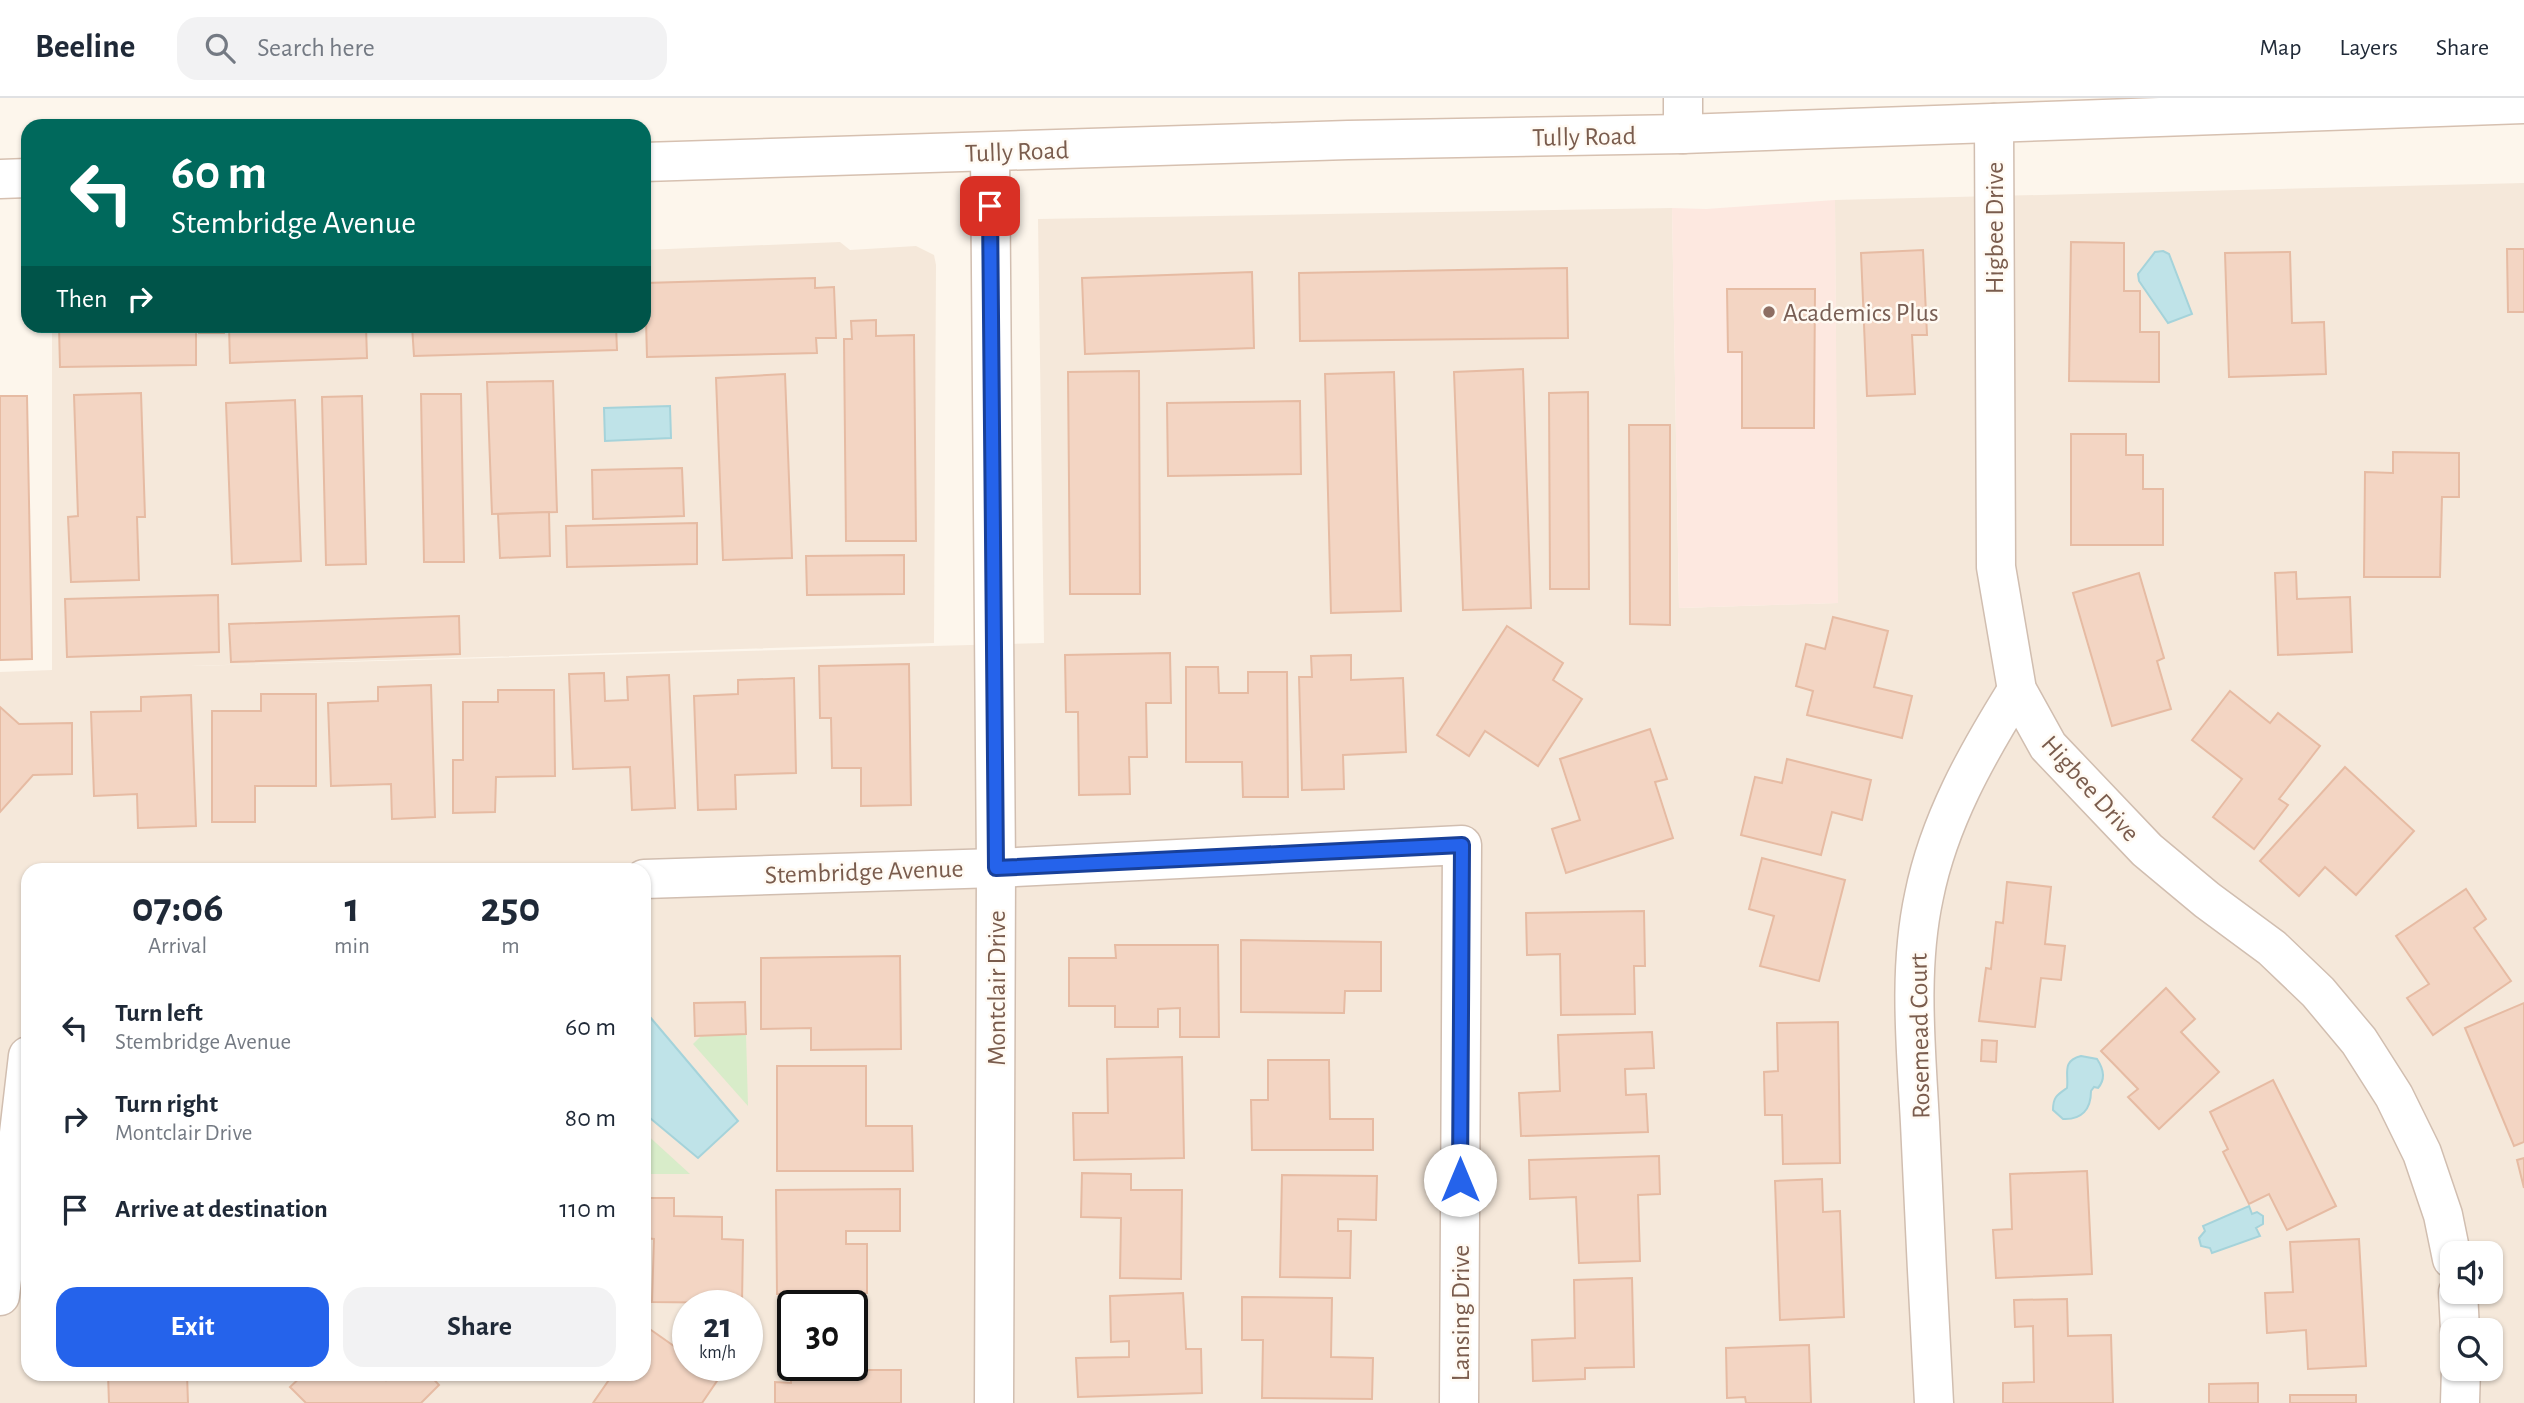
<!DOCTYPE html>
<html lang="en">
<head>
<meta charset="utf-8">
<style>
  body { margin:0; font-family:"Alegreya Sans",sans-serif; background:#f2f2f3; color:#1f2937; height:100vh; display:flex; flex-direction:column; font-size:26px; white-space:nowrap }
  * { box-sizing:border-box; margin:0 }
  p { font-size:23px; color:#747a83 }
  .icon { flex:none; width:38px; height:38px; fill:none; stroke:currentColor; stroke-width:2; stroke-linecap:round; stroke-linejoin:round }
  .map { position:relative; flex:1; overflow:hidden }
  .drawer { position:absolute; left:21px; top:765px; width:630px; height:518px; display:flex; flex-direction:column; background:#fff; border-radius:21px; box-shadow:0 2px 5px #0004 }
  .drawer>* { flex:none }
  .guide { position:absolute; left:21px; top:21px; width:630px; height:214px; border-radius:21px; box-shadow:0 2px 5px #0004; background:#00695c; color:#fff; overflow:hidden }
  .fabs { position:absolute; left:2440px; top:1143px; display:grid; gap:14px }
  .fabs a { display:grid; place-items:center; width:63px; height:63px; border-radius:14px; background:#fff; box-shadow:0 2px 5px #0004; font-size:35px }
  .speed { position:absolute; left:672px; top:1192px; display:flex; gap:14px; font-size:35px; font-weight:700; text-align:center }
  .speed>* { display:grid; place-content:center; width:91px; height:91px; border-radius:50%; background:#fff; box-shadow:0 2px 5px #0004; line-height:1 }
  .speed small { font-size:18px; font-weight:400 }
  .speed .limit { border:4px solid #111; border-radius:10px; background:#fff; color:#111 }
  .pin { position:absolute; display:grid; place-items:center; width:60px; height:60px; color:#fff; margin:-30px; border-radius:14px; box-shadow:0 4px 10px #0006 }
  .me { position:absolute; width:77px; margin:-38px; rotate:0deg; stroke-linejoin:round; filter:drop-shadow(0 0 5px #0008) }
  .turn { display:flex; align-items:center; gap:24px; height:147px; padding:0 35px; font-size:32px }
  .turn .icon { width:91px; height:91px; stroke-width:2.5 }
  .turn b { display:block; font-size:49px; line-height:60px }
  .then { display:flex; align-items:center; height:66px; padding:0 35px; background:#0003; gap:14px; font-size:26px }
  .eta { display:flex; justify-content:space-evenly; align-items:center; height:119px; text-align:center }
  .eta b { font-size:42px; font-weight:600; line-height:49px }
  .cta { display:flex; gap:14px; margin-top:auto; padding:14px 35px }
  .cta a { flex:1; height:80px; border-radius:21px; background:#2563eb; color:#fff; font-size:28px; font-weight:600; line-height:80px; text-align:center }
  .cta a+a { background:#f2f2f3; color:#1f2937 }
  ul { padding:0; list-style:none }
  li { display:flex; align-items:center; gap:21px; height:91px; padding:0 35px }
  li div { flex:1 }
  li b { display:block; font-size:26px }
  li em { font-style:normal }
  header { display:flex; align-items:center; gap:42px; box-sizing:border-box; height:98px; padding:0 35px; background:#fff; border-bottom:2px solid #e0e1e3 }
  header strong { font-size:33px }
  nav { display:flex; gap:38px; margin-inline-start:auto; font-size:24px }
  .search { width:490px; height:63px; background:#f2f2f3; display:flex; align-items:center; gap:18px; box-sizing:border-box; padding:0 24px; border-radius:21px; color:#747a83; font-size:26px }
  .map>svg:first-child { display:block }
  .residential { fill:#f5e8da; fill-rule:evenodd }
  .commercial { fill:#fde8e0 }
  .green { fill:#d8ecc9 }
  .water { fill:#bfe3e8; stroke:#a5d3da; stroke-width:2 }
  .building { fill:#f3d5c3; stroke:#e6bba3; stroke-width:2 }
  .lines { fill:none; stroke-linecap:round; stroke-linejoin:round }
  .minor-casing { stroke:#d1beb0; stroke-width:41 }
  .tertiary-casing { stroke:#d1beb0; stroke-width:41 }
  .secondary-casing { stroke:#d6c0b0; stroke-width:41 }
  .minor { stroke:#fff; stroke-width:38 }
  .tertiary { stroke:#fff; stroke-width:38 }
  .secondary { stroke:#fff; stroke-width:38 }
  .route-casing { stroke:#184099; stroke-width:18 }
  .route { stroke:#2563eb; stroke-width:12 }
  .education-dot { fill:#8d6e63; stroke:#fffaf3; stroke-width:2.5 }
  .labels { text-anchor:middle; stroke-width:5; stroke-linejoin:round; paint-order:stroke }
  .street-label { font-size:26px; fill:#7a5c4d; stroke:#fffaf3 }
  .education-label { font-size:26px; fill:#785e54; stroke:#fffaf3; text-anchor:start }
</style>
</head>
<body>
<header>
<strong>Beeline</strong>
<div class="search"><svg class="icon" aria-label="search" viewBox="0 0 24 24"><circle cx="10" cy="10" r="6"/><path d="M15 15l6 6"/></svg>Search here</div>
<nav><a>Map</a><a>Layers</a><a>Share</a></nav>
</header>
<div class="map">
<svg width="2524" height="1305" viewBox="0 0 2524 1305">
  <rect width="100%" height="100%" fill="#fdf6ec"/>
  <path class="residential" d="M2524,85V1305H0V574L52,572V228H644V152L840,144L850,152L916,148L934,157L936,167L934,545L191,568L1044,545L1038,121L1672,110L1679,510L1837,505L1835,102ZM28,772H644V1276H28ZM2452,1155H2490V1194H2452ZM688,1208H747V1267H688ZM793,1208H852V1267H793ZM2452,1232H2490V1270H2452Z"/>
  <polygon class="commercial" points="1835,102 1838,505 1679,510 1672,110 1706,111"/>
  <g class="green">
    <polygon points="746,936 748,1008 693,946 701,938"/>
    <polygon points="644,1034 690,1076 644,1076"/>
  </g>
  <g class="water">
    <polygon points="2163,153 2169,156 2192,216 2168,225 2139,183 2138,176 2155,154"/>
    <polygon points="670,308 671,340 605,343 604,310"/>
    <polygon points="650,919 738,1023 698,1060 644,1015 644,925"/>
    <path d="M2081,958L2097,961C2103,970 2106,981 2098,990L2094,989L2091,993C2091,1011 2082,1022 2063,1021L2053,1012C2053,999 2057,997 2067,990C2069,976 2061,963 2081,958Z"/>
    <polygon points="2249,1108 2252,1116 2257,1114 2263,1118 2263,1126 2256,1130 2260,1138 2212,1155 2210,1150 2201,1148 2199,1140 2205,1133 2203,1128"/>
  </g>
  <g class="building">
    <polygon points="2071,144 2124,145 2124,193 2140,193 2140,234 2159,234 2159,284 2069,283"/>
    <polygon points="2507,151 2524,151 2524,214 2508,214"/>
    <polygon points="1923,152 1927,237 1912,237 1915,296 1867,298 1861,155"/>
    <polygon points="2290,154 2292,225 2324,224 2326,276 2229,279 2225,155"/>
    <polygon points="1567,170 1568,240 1300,243 1299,175"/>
    <polygon points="1252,174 1254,250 1085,256 1082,180"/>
    <polygon points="815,180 815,190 834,189 836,240 816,240 817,255 647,259 645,185"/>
    <polygon points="1727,191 1815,191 1814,330 1742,330 1742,254 1728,254"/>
    <polygon points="876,222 876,238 914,237 916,443 846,443 844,241 852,241 851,223"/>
    <polygon points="59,228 196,228 196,267 60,269"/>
    <polygon points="198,228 224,228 224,235 199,235"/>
    <polygon points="229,228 366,228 367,260 230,265"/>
    <polygon points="412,228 616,228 617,252 414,258"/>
    <polygon points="1523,271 1531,510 1463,512 1454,274"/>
    <polygon points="1139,273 1140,496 1070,496 1068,274"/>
    <polygon points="1394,274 1401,513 1331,515 1325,276"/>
    <polygon points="785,276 792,460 723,462 716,280"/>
    <polygon points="553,283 557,414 492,416 487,284"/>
    <polygon points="1588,294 1589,491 1550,491 1549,295"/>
    <polygon points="141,295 145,419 137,419 139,482 71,484 68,419 78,418 74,297"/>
    <polygon points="421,296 461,296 464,464 424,464"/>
    <polygon points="0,298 27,298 32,561 0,562"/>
    <polygon points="362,298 366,466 326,467 322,299"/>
    <polygon points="295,302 301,463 232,466 226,305"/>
    <polygon points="1300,303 1301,376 1168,378 1167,305"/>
    <polygon points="1629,327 1670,327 1670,527 1630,526"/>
    <polygon points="2071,336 2126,336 2126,357 2143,357 2143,391 2163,391 2163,447 2071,447"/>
    <polygon points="2393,354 2459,355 2459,399 2442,399 2440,479 2364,479 2365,374 2393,375"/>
    <polygon points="682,370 684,418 593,421 592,372"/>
    <polygon points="549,414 550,458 500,460 498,416"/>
    <polygon points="697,425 697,466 567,469 566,428"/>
    <polygon points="904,457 904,496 807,497 806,458"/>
    <polygon points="2296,474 2297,501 2350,499 2352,554 2278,557 2275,475"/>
    <polygon points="2139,475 2164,560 2157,563 2171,611 2112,628 2073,495"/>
    <polygon points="218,497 219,554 67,559 65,501"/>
    <polygon points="459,518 460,556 231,564 229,526"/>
    <polygon points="1833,519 1888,533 1874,589 1912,598 1902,640 1807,617 1813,593 1796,588 1806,546 1825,551"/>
    <polygon points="1507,528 1563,565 1553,582 1582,601 1538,668 1485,633 1469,658 1437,637"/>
    <polygon points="1170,555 1171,605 1146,605 1147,659 1129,659 1130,696 1079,697 1078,614 1066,614 1065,557"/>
    <polygon points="1351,557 1351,582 1403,580 1406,654 1343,657 1344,691 1302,692 1299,579 1312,579 1311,558"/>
    <polygon points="909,566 911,707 861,708 861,670 832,670 831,620 820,620 819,568"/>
    <polygon points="1186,569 1218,569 1219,595 1248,595 1248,574 1287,574 1288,699 1243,699 1242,664 1186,664"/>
    <polygon points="604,575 605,603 628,602 627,579 669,577 675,710 632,712 630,669 573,671 569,576"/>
    <polygon points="794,580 796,675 735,677 736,711 698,712 694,598 738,596 738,582"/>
    <polygon points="431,587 435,719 392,721 391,686 331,688 328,605 378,603 378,589"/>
    <polygon points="498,592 554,592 555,678 496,679 495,714 453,715 453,662 463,662 463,604 498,604"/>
    <polygon points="2230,593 2270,625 2278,615 2320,648 2279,701 2288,707 2254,751 2213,719 2242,681 2192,642"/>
    <polygon points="261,596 316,596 316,688 255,688 255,724 212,724 212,613 261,613"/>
    <polygon points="191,597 196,728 138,730 137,696 94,698 91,614 141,613 141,599"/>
    <polygon points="0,609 19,626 72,625 72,676 33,677 0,714"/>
    <polygon points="1650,631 1667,681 1655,684 1673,740 1566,775 1552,731 1580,722 1560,661"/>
    <polygon points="1787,661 1871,682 1862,722 1832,714 1821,757 1741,737 1755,679 1782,685"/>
    <polygon points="2345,669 2414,733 2356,797 2325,769 2299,798 2260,763"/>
    <polygon points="1762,760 1845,782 1819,883 1760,868 1774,818 1749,811"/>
    <polygon points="2007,784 2051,789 2045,846 2065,848 2061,882 2041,880 2035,929 1979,923 1986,870 1991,871 1996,824 2003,825"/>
    <polygon points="2466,791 2486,821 2474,830 2511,883 2433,937 2407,900 2429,886 2396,838"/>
    <polygon points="1644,813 1645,868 1634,868 1635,916 1561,917 1560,856 1527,857 1526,815"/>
    <polygon points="1241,842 1381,844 1381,893 1345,893 1344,915 1241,914"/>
    <polygon points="1115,847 1218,847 1219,939 1180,939 1180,910 1158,911 1158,929 1115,929 1115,908 1069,908 1069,860 1116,860"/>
    <polygon points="900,858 901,951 811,952 811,930 761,931 761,860"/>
    <polygon points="2166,890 2195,921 2181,934 2219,974 2159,1031 2128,999 2138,991 2101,953"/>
    <polygon points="745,904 746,936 695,938 694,905"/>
    <polygon points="2524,905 2524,1044 2514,1048 2465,930"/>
    <polygon points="1838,924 1840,1065 1783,1066 1782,1017 1765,1017 1764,974 1778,973 1777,925"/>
    <polygon points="1652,934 1654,970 1625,971 1626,997 1646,996 1648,1034 1521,1038 1519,995 1560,993 1558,937"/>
    <polygon points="1982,942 1997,943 1996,964 1981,963"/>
    <polygon points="1182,959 1184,1060 1074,1062 1073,1015 1108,1015 1107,961"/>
    <polygon points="1268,962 1329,962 1330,1021 1373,1021 1373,1052 1252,1052 1251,1002 1268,1002"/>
    <polygon points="777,968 866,968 866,1028 912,1028 913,1073 777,1073"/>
    <polygon points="2273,982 2336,1108 2287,1132 2269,1096 2249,1106 2223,1054 2228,1051 2210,1014"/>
    <polygon points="1659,1058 1660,1096 1638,1097 1640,1163 1579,1165 1576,1099 1530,1101 1529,1062"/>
    <polygon points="2524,1060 2524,1090 2517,1062"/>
    <polygon points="2087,1073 2092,1176 1996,1180 1993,1132 2012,1131 2010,1076"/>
    <polygon points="1082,1075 1131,1076 1131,1092 1182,1092 1181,1181 1120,1180 1121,1120 1081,1119"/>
    <polygon points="1282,1077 1377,1078 1376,1122 1338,1121 1338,1133 1351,1133 1350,1180 1280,1179"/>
    <polygon points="1822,1081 1823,1114 1840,1113 1844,1219 1780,1222 1775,1083"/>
    <polygon points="900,1091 900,1133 846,1133 846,1146 867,1146 867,1195 777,1196 776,1092"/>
    <polygon points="644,1100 674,1100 674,1118 722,1119 722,1141 743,1142 742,1205 652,1204 654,1141 644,1140"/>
    <polygon points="2359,1141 2366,1268 2308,1271 2306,1232 2267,1235 2265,1195 2293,1194 2290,1144"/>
    <polygon points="1632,1180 1634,1269 1585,1270 1585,1281 1533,1283 1532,1242 1575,1240 1574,1182"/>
    <polygon points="1183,1195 1186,1251 1201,1251 1202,1295 1078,1299 1076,1260 1129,1259 1129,1243 1111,1244 1110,1198"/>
    <polygon points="1242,1199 1332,1200 1331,1259 1373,1260 1372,1301 1262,1300 1263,1242 1242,1242"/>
    <polygon points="2067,1201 2068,1238 2111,1237 2113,1305 2003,1305 2003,1285 2034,1284 2033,1228 2015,1229 2014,1202"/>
    <polygon points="792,1209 793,1267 852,1267 852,1210 860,1210 859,1272 901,1272 901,1305 775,1305 775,1284 791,1285"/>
    <polygon points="644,1227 688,1258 688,1267 701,1267 719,1280 702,1305 593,1305 613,1276 644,1276"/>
    <polygon points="1809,1247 1811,1305 1746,1305 1745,1299 1727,1300 1726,1250"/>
    <polygon points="108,1276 187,1276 188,1305 109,1305"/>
    <polygon points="304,1276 380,1276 386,1282 392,1276 429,1276 439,1287 421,1305 306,1305 290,1289"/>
    <polygon points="2258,1285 2258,1305 2209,1305 2209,1286"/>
    <rect x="2290" y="1297" width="66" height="8"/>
  </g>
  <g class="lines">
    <g class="minor-casing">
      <g id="minor">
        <polyline points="1994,25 1996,469 2017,592 2048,648 2147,752 2207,802 2272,850 2318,894 2359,943 2394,998 2422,1055 2443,1117 2452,1161"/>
        <polyline points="990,54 996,770 994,1305"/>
        <polyline points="644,781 996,770 1462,747 1459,1305"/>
        <polyline points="2458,1194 2460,1232"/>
        <polyline points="0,1198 28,958"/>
        <path d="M1934,1305C1929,1212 1924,1118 1920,1025C1916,950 1908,872 1924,798C1939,723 1977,656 2017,592"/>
        <polyline points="2460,1305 2461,1270"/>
      </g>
    </g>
    <g class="tertiary-casing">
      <polyline id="tertiary" points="1683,36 1683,0"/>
    </g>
    <g class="secondary-casing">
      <g id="secondary">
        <polyline points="644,64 1348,42 1683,36 2524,6"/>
        <polyline points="0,81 28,80"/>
      </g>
    </g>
    <use href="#minor" class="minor"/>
    <use href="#tertiary" class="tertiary"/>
    <use href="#secondary" class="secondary"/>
  </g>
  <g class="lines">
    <g class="route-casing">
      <polyline id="route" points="990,108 996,770 1462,747 1460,1082"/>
    </g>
    <use href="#route" class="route"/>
  </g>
  <circle class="education-dot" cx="1769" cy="214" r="7"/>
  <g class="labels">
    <g class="street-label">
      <text transform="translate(1584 38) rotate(-1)" y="9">Tully Road</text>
      <text transform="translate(1017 53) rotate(-2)" y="9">Tully Road</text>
      <text transform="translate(1994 130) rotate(-90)" y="9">Higbee Drive</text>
      <text transform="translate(2091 690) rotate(48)" y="9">Higbee Drive</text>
      <text transform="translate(864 773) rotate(-2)" y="9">Stembridge Avenue</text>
      <text transform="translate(996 890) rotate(-90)" y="9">Montclair Drive</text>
      <text transform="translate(1919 938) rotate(-91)" y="9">Rosemead Court</text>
      <text transform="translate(1460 1215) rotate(-90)" y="9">Lansing Drive</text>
    </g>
    <g class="education-label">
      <text x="1783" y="223">Academics Plus</text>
    </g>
  </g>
</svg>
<div class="fabs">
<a><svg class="icon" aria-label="sound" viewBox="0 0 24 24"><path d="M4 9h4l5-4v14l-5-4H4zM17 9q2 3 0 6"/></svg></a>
<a><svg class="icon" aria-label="search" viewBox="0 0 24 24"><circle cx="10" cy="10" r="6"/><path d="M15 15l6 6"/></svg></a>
</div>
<div class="speed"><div>21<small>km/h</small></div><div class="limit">30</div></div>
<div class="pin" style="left:990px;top:108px;background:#d93025"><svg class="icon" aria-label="arrive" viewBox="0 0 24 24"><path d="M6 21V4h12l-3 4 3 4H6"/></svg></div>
<svg class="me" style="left:1460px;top:1082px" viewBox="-20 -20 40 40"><circle r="19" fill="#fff"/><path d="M0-13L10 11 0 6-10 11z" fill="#2563eb"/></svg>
<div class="guide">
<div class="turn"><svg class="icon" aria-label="left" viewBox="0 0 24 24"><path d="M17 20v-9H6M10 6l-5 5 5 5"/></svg><div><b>60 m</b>Stembridge Avenue</div></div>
<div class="then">Then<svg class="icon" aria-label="right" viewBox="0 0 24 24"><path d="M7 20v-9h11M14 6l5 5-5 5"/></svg></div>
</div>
<section class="drawer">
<div class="eta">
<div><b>07:06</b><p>Arrival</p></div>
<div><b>1</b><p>min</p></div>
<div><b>250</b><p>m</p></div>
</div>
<ul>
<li><svg class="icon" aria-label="left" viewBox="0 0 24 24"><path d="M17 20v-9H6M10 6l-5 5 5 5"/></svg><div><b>Turn left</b><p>Stembridge Avenue</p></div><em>60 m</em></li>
<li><svg class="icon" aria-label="right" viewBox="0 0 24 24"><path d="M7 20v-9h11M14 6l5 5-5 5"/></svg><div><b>Turn right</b><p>Montclair Drive</p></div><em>80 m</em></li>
<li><svg class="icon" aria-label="arrive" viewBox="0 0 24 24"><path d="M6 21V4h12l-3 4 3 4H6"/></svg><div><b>Arrive at destination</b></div><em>110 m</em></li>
</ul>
<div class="cta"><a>Exit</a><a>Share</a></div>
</section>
</div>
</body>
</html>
